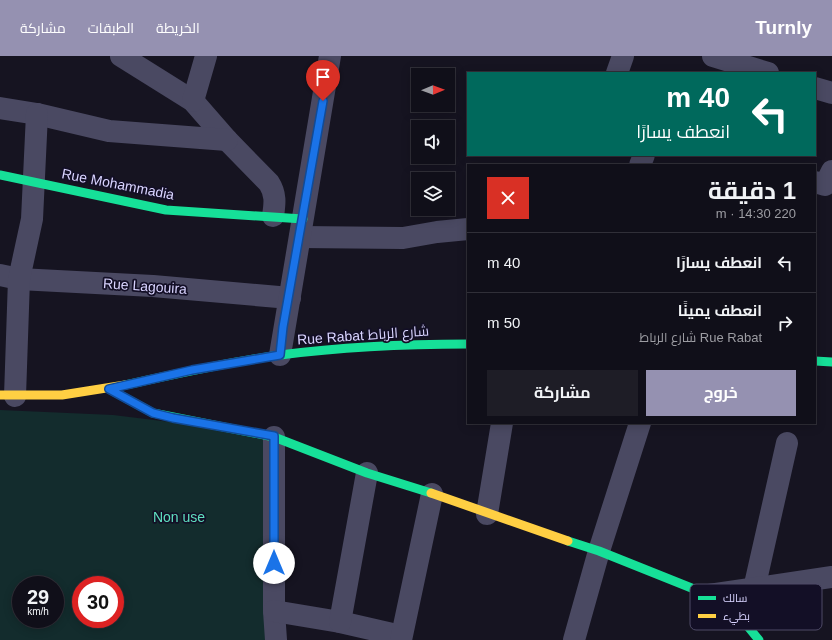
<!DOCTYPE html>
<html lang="ar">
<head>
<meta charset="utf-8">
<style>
  body { margin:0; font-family:Arial,Cairo,sans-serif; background:#1e1d26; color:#f1f3f6; direction:rtl; height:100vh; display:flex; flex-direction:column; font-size:15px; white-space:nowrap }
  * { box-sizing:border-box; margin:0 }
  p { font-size:13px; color:#9c9ca2 }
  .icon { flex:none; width:22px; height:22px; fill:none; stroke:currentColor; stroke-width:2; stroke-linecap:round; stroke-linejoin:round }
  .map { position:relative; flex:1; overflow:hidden; direction:ltr }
  .drawer { position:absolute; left:467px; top:108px; width:349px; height:260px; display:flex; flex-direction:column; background:#100f19; border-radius:0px; box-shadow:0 2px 10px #0003,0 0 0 1px #302f38; direction:rtl }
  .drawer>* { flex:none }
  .top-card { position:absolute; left:467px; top:16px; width:349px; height:84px; border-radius:0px; box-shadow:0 2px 10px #0003,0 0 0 1px #302f38; direction:rtl; background:#00695c; color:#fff; overflow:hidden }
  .needle { width:26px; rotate:89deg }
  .buttons { position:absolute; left:411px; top:12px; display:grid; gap:8px }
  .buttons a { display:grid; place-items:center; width:44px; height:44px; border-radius:0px; background:#100f19; box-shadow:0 2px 10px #0003,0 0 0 1px #302f38; font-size:20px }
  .speed { position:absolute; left:12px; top:520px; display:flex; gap:8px; font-size:20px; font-weight:700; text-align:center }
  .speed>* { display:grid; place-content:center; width:52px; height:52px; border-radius:50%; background:#100f19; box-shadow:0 2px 10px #0003,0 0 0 1px #302f38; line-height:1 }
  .speed small { font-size:10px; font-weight:400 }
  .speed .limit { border:6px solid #d22; background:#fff; color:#111 }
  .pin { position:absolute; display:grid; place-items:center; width:34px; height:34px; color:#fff; margin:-41px -17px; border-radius:50% 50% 50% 0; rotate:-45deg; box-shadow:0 0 4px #0007 }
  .pin .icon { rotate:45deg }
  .me { position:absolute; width:44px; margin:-22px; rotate:0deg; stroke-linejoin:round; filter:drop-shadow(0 0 3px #0008) }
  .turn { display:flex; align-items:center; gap:14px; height:84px; padding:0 20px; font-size:18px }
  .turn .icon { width:52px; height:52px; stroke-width:2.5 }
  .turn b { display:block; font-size:28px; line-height:34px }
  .round { display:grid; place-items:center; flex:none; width:42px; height:42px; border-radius:0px; background:#1e1d26 }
  .overview { display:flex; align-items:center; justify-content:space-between; height:68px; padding:0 20px }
  h1 { font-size:24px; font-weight:700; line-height:30px }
  .primary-button { display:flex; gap:8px; margin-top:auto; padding:8px 20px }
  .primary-button a { flex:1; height:46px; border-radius:0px; background:#9591b1; color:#fff; font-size:16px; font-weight:700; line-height:46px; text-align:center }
  .primary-button a+a { background:#1e1d26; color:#f1f3f6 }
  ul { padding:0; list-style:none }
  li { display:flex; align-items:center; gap:12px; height:60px; padding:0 20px; border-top:1px solid #302f38 }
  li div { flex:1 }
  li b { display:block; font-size:15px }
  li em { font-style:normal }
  header { display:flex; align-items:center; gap:24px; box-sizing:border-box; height:56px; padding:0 20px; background:#9591b1; color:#fff }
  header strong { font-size:19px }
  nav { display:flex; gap:22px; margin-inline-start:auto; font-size:14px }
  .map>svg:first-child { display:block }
  .green { fill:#132c2d; fill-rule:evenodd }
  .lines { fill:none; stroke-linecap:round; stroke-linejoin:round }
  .street { stroke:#4a4962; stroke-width:22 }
  .fast { stroke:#16e098; stroke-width:9 }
  .slow { stroke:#ffcf43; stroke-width:9 }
  .route-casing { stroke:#114b97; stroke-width:10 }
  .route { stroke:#1a73e8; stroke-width:7 }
  .labels { text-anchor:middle; stroke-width:3.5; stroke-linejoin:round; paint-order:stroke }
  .street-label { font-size:14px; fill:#d9d4ff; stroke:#130f26 }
  .park-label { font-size:14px; fill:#5fe0c0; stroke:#130f26 }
  .key { fill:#130f26; stroke:#4e4a67; stroke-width:1 }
  .key-label { font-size:11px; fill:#d9d4ff }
</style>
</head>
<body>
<header>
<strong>Turnly</strong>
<nav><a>الخريطة</a><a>الطبقات</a><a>مشاركة</a></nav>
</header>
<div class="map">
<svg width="832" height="584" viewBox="0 0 832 584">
  <rect width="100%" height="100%" fill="#161421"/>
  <path class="green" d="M0,354L113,359L269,378L278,584H0ZM21,529H55V563H21ZM81,529H115V563H81Z"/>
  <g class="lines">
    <g class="street">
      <path d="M121,0L193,45L227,84L269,127C276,138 275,147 273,160"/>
      <polyline points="713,0 768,17"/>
      <polyline points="617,17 623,0"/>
      <polyline points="815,32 832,37"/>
      <polyline points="193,45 206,0"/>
      <polyline points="0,52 37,58 109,75 227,84"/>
      <polyline points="640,109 644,99"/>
      <polyline points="815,126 825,129 832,115"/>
      <polyline points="300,181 403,182 437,176 468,173"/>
      <polyline points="0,219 19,223 153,230 290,242"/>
      <polyline points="280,299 330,0"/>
      <polyline points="15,340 19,223 32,163 37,58"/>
      <polyline points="274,381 274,555 276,584"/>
      <polyline points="487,458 502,367"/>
      <polyline points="754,533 787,387"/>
      <polyline points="709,539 832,521"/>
      <polyline points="274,555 340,566 401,580"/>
      <polyline points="340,566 367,417"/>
      <polyline points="401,584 432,438"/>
      <polyline points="574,584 599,495 640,367"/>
    </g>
    <g class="fast">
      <polyline points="0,119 166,154 303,163"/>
      <polyline points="815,305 832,306"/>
      <path d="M125,329C176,318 228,306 280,299C342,291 406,288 468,288"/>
      <polyline points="109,333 153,357 274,381 367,417 431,437"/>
      <polyline points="568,485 599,495 709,539 745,567 759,584"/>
    </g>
    <g class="slow">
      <polyline points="0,339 62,339 125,329"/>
      <polyline points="431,437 568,485"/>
    </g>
  </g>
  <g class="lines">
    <g class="route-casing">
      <polyline id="route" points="274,507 274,380 173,362 153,357 109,333 192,314 280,299 283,271 323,45"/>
    </g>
    <use href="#route" class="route"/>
  </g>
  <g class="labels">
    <g class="street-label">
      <text transform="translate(118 128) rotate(11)" y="5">Rue Mohammadia</text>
      <text transform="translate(145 230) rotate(4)" y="5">Rue Lagouira</text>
      <text transform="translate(363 279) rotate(-4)" y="5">Rue Rabat شارع الرباط</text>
    </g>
    <g class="park-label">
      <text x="179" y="466">Non use</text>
    </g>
  </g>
  <rect x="690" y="528" width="132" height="46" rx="6" class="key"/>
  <rect x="698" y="540" width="18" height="4" fill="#16e098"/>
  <rect x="698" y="558" width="18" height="4" fill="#ffcf43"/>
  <g class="key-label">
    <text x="723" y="546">سالك</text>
    <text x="723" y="564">بطيء</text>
  </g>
</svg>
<div class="buttons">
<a><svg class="needle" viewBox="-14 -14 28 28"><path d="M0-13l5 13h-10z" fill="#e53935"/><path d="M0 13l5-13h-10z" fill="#9c9ca2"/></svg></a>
<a><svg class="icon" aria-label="sound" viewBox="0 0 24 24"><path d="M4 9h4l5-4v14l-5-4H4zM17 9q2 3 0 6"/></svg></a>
<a><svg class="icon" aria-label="layers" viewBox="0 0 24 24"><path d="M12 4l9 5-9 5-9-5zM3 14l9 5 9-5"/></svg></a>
</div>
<div class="speed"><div>29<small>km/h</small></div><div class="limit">30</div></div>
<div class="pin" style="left:323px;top:45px;background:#d93025"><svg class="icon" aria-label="arrive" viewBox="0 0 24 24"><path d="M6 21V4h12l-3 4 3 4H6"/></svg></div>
<svg class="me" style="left:274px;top:507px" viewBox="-20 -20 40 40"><circle r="19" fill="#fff"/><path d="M0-13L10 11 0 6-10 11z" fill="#1a73e8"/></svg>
<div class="top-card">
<div class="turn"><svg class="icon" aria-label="left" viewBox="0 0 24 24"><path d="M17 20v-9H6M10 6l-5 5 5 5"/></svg><div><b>40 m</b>انعطف يسارًا</div></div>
</div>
<section class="drawer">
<div class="overview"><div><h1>1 دقيقة</h1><p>220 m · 14:30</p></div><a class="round" style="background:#d93025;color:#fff"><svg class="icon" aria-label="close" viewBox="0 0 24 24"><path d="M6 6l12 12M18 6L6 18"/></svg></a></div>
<ul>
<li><svg class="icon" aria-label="left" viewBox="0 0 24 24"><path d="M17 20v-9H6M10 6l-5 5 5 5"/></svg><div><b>انعطف يسارًا</b></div><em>40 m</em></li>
<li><svg class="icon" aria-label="right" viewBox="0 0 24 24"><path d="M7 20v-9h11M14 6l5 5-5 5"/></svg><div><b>انعطف يمينًا</b><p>Rue Rabat شارع الرباط</p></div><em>50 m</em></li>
</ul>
<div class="primary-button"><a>خروج</a><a>مشاركة</a></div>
</section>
</div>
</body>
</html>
